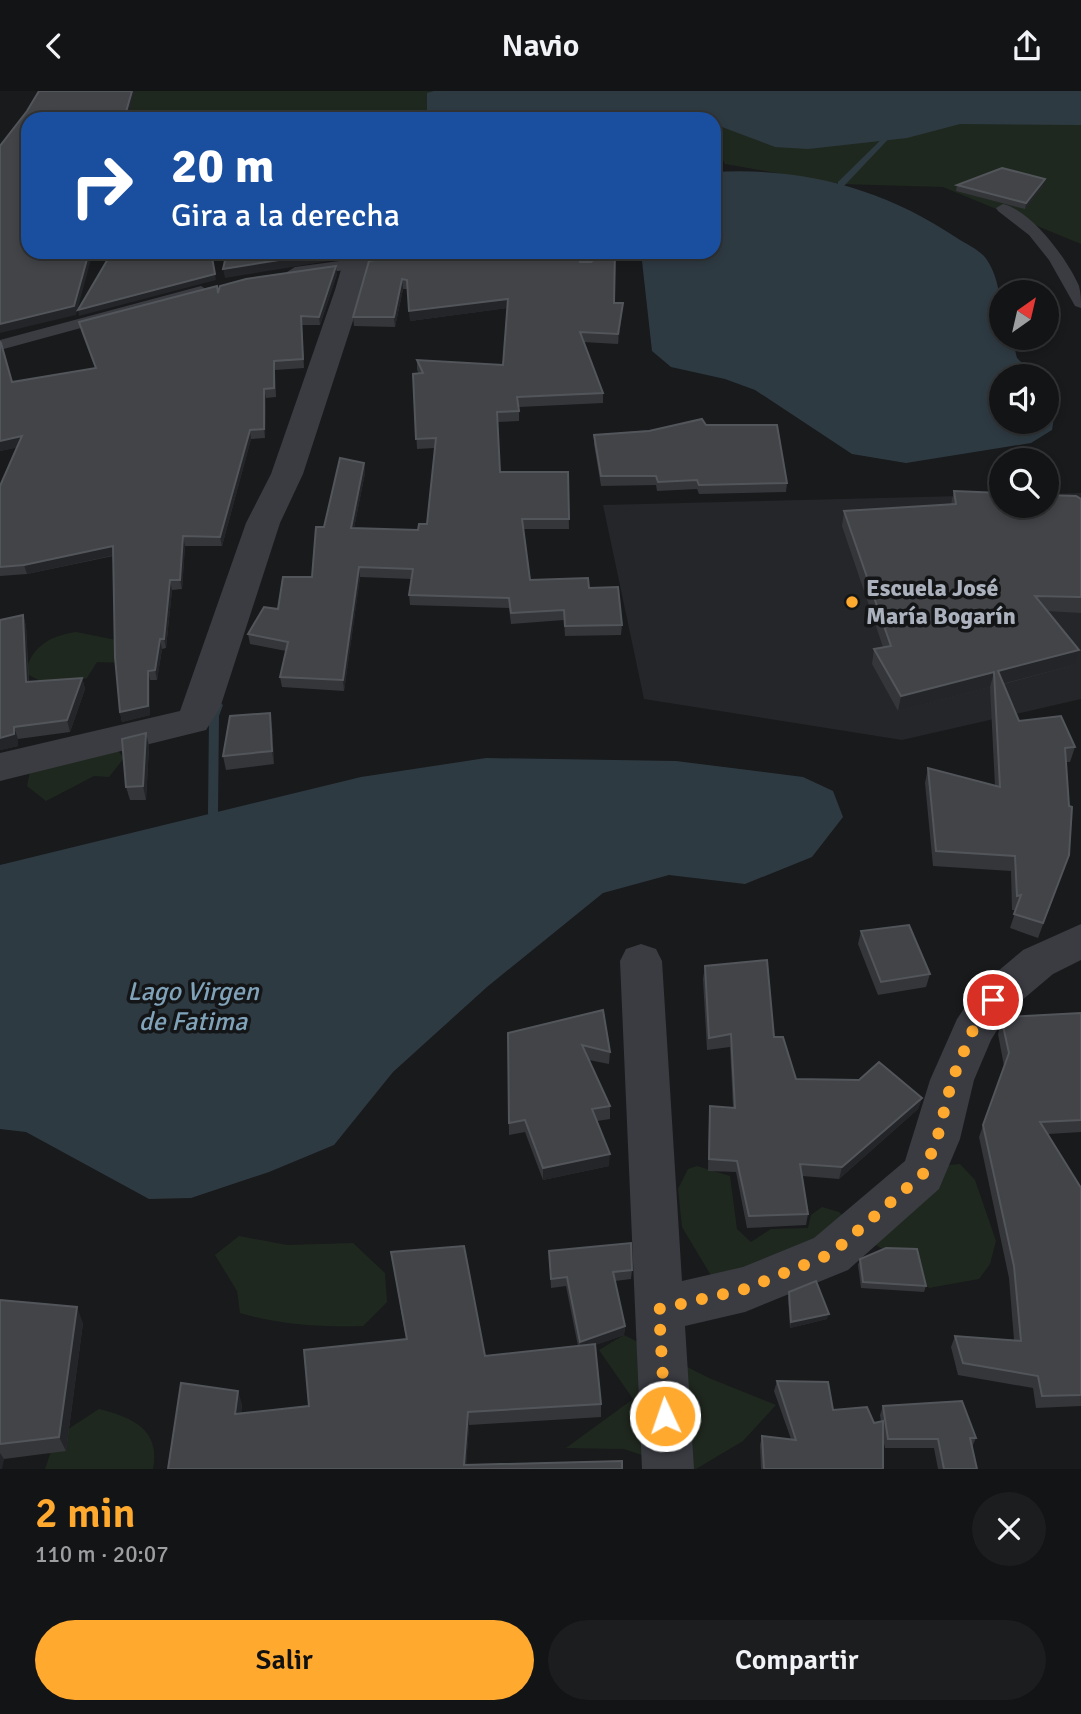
<!DOCTYPE html>
<html lang="es">
<head>
<meta charset="utf-8">
<style>
  body { margin:0; font-family:Signika,sans-serif; background:#1c1d1e; color:#f1f3f6; height:100vh; display:flex; flex-direction:column; font-size:26px; white-space:nowrap }
  * { box-sizing:border-box; margin:0 }
  p { font-size:23px; color:#9d9ea0 }
  .icon { flex:none; width:38px; height:38px; fill:none; stroke:currentColor; stroke-width:2; stroke-linecap:round; stroke-linejoin:round }
  .map { position:relative; height:1378px; overflow:hidden }
  .side { display:flex; flex-direction:column; background:#131415; flex:1 }
  .side>* { flex:none }
  .top-card { position:absolute; left:21px; top:21px; width:700px; height:147px; border-radius:21px; box-shadow:0 4px 10px #0003,0 0 0 2px #323334; background:#1a4fa0; color:#fff; overflow:hidden }
  .needle { width:46px; rotate:34deg }
  .fabs { position:absolute; left:989px; top:189px; display:grid; gap:14px }
  .fabs a { display:grid; place-items:center; width:70px; height:70px; border-radius:50%; background:#131415; box-shadow:0 4px 10px #0003,0 0 0 2px #323334; font-size:35px }
  .pin { position:absolute; display:grid; place-items:center; width:60px; height:60px; color:#fff; margin:-30px; border:4px solid #fff; border-radius:50%; box-shadow:0 2px 7px #0007 }
  .me { position:absolute; width:77px; margin:-38px; rotate:357deg; stroke-linejoin:round; filter:drop-shadow(0 0 5px #0008) }
  .turn { display:flex; align-items:center; gap:24px; height:147px; padding:0 35px; font-size:32px }
  .turn .icon { width:91px; height:91px; stroke-width:2.5 }
  .turn b { display:block; font-size:49px; line-height:60px }
  .round { display:grid; place-items:center; flex:none; width:74px; height:74px; border-radius:37px; background:#1c1d1e }
  .summary { display:flex; align-items:center; justify-content:space-between; height:119px; padding:0 35px }
  h1 { font-size:42px; font-weight:600; line-height:52px; color:#ffa92f }
  .primary-button { display:flex; gap:14px; margin-top:auto; padding:14px 35px }
  .primary-button a { flex:1; height:80px; border-radius:42px; background:#ffa92f; color:#111; font-size:28px; font-weight:600; line-height:80px; text-align:center }
  .primary-button a+a { background:#1c1d1e; color:#f1f3f6 }
  header { display:flex; justify-content:space-between; align-items:center; height:91px; padding:0 35px; background:#131415; font-size:32px; font-weight:600 }
  .map>svg:first-child { display:block }
  .built { fill:#252629 }
  .green { fill:#1f281f }
  .water { fill:#2e3a42 }
  .lines { fill:none; stroke-linecap:round; stroke-linejoin:round }
  .stream { fill:#2e3a42; fill-rule:evenodd }
  .service { fill:#3a3c42; fill-rule:evenodd }
  .minor { fill:#3a3c42; fill-rule:evenodd }
  .wall { fill:#35363a }
  .shaded-wall { fill:#242528 }
  .building { fill:#424448; stroke:#52555a; stroke-width:2 }
  .route { stroke:#ffa92f; stroke-width:12; stroke-dasharray:0 21.6 }
  .poi-dot { fill:#ffa92f; stroke:#141517; stroke-width:2.5 }
  .labels { text-anchor:middle; stroke-width:7; stroke-linejoin:round; paint-order:stroke }
  .poi-label { font-size:24px; font-weight:bold; fill:#abb2bd; stroke:#141517; text-anchor:start }
  .water-label { font-size:26px; font-style:italic; fill:#80a3ba; stroke:#141517 }
</style>
</head>
<body>
<header><svg class="icon" aria-label="back" viewBox="0 0 24 24"><path d="M15 5l-7 7 7 7"/></svg>Navio<svg class="icon" aria-label="share" viewBox="0 0 24 24"><path d="M12 15V3M7 8l5-5 5 5M5 13v7h14v-7"/></svg></header>
<div class="map">
<svg width="1081" height="1378" viewBox="0 0 1081 1378">
  <rect width="100%" height="100%" fill="#191a1c"/>
  <polygon class="built" points="1081,402 1081,608 902,649 644,608 603,414 1001,404 1001,415 1046,415 1047,403"/>
  <g class="green">
    <polygon points="101,0 1081,0 1081,153 943,96 841,93 725,73 714,54 714,28 612,28 592,24 577,28 93,28"/>
    <path d="M76,541L116,549L124,572L97,571L87,587L56,598L25,582C32,555 50,545 76,541Z"/>
    <polygon points="102,641 124,667 109,686 94,685 46,710 27,695 34,661 73,645"/>
    <polygon points="960,1073 975,1089 996,1150 990,1173 979,1188 929,1197 915,1179 865,1147 938,1075"/>
    <polygon points="697,1075 730,1085 737,1138 751,1151 771,1138 808,1137 811,1124 822,1116 839,1121 847,1129 822,1156 715,1191 682,1136 678,1098 688,1078"/>
    <path d="M239,1145L287,1154L353,1152L385,1182L387,1211L363,1235C320,1236 282,1234 240,1222L237,1200L215,1164Z"/>
    <polygon points="624,1244 709,1287 776,1314 743,1350 696,1378 684,1378 624,1358 566,1357 633,1308 599,1259"/>
    <path d="M99,1318C131,1326 161,1338 153,1378H45L56,1346Z"/>
  </g>
  <g class="water">
    <polygon points="434,0 1081,0 1081,34 960,33 907,47 808,58 775,56 714,33 714,28 620,22 575,22 550,28 427,28 427,2"/>
    <path d="M714,81C802,76 883,97 957,147C966,153 982,160 987,169C1002,192 1001,220 1001,247H1012L1017,267L1035,285H1001V331H1046L1047,299L1056,315L1052,339L1031,352L906,372L852,363L755,299L725,288L671,276L652,260L641,161H714Z"/>
    <polygon points="486,667 676,670 803,686 833,700 843,726 812,766 745,793 669,784 603,802 487,896 393,981 334,1054 269,1081 191,1107 149,1108 26,1041 0,1038 0,774 361,686"/>
  </g>
  <g class="lines">
    <g class="stream">
      <polygon points="891,39 896,40 844,95 838,95 838,91"/>
      <polygon points="218,610 223,614 219,625 218,722 217,725 209,725 208,722 209,625 214,611"/>
    </g>
    <g class="service">
      <path d="M1003,113C1032,120 1068,169 1079,195C1081,202 1081,210 1081,217L1075,215L1049,169L1029,144L998,120L996,117Z"/>
      <polygon points="406,161 446,161 438,166 295,186 287,181 295,176"/>
      <polygon points="574,161 590,161 594,175 591,178 581,178"/>
      <polygon points="201,195 209,200 206,203 0,259 0,249"/>
    </g>
    <g class="minor">
      <polygon points="355,163 365,165 369,171 363,199 303,383 280,432 220,617 206,639 0,690 0,662 180,620 246,432 271,383 335,199 345,165"/>
      <polygon points="1081,833 1081,869 1053,883 1008,921 991,949 974,989 960,1048 939,1098 848,1179 745,1221 685,1235 694,1378 642,1378 620,870 626,858 641,853 656,858 662,870 682,1190 743,1176 814,1147 905,1070 930,989 957,928 978,897 1023,859"/>
    </g>
  </g>
  <g class="wall">
    <polygon points="957,94 1043,95 1025,118 956,100"/>
    <polygon points="592,161 615,161 614,212 622,222 618,253 583,251 603,302 603,312 519,316 519,330 497,331 500,381 568,381 569,438 523,438 530,489 589,497 622,534 621,544 565,545 564,529 511,533 509,517 410,514 409,504 412,488 360,486 344,600 282,596 280,586 286,560 250,553 248,543 278,518 312,486 324,436 364,372 365,382 354,437 418,439 427,433 435,357 417,358 413,283 419,283 417,279 417,269 503,274 507,217 410,230 408,198 403,198 395,236 354,235 353,226 369,170 591,171 594,169"/>
    <polygon points="337,183 320,234 302,234 304,277 275,279 276,306 266,307 265,347 251,348 222,455 185,455 182,498 172,499 166,557 162,558 157,589 150,589 150,624 122,631 120,621 113,465 27,483 0,485 0,395 18,356 0,360 0,251 12,291 95,277 81,240 79,231 218,202"/>
    <polygon points="706,334 787,392 786,401 699,403 697,398 657,400 656,394 601,395 594,353 594,344"/>
    <polygon points="954,400 1081,408 1081,522 1047,520 1074,574 1004,593 1019,630 1075,656 1070,671 1066,671 1069,764 1038,847 1010,837 1016,819 1012,819 1011,780 933,775 925,692 928,677 995,695 990,596 898,620 872,573 874,558 883,556 842,435 844,420 951,413"/>
    <polygon points="23,524 26,535 29,591 82,587 85,598 70,641 18,648 18,655 0,659"/>
    <polygon points="272,635 274,673 226,679 223,665"/>
    <polygon points="146,642 149,656 146,709 130,709 126,696"/>
    <polygon points="861,840 930,883 926,896 878,904 858,853"/>
    <polygon points="705,875 774,946 796,988 922,1007 918,1018 839,1088 802,1085 808,1123 806,1134 747,1137 736,1081 708,1080 709,1027 710,1015 733,1017 730,956 707,959 703,888"/>
    <polygon points="603,919 610,961 609,973 589,969 610,1015 610,1028 597,1030 609,1075 543,1089 525,1041 509,1044 508,942"/>
    <polygon points="1081,922 1081,1041 1048,1043 1081,1097 1081,1315 1036,1317 1033,1297 958,1284 951,1256 955,1245 1014,1249 1009,1187 979,1046 1004,975 998,943 1002,930"/>
    <polygon points="549,1160 632,1179 631,1188 615,1190 625,1235 624,1244 595,1254 601,1313 601,1326 469,1334 466,1374 622,1378 168,1378 242,1313 241,1323 309,1315 406,1248 391,1161 485,1265 578,1255 566,1195 551,1197"/>
    <polygon points="860,1168 926,1195 924,1201 861,1197 858,1174"/>
    <polygon points="789,1201 827,1228 790,1237 788,1207"/>
    <polygon points="0,1209 83,1232 66,1360 4,1368 0,1378"/>
    <polygon points="777,1290 833,1319 874,1332 881,1331 880,1324 883,1315 976,1347 972,1356 977,1378 938,1378 934,1357 885,1357 883,1348 883,1378 761,1378 760,1354 762,1345 791,1348 774,1300"/>
  </g>
  <g class="shaded-wall">
    <polygon points="132,0 135,0 128,28 124,28"/>
    <polygon points="1045,88 1043,95 1025,118 1026,112"/>
    <polygon points="89,161 93,161 76,224 0,242 0,233"/>
    <polygon points="329,161 348,161 341,168 225,187 223,178"/>
    <polygon points="336,175 337,183 320,234 319,226"/>
    <polygon points="215,183 216,189 79,225 78,219"/>
    <polygon points="402,188 403,198 395,236 394,226"/>
    <polygon points="508,208 508,217 410,230 409,220"/>
    <polygon points="623,212 622,222 618,253 618,243"/>
    <polygon points="264,298 266,307 265,347 264,338"/>
    <polygon points="250,339 251,348 222,455 220,446"/>
    <polygon points="22,345 25,355 0,360 0,350"/>
    <polygon points="364,372 365,382 352,447 351,437"/>
    <polygon points="183,445 185,455 182,498 180,489"/>
    <polygon points="113,455 115,464 27,483 24,474"/>
    <polygon points="359,476 360,486 344,600 343,589"/>
    <polygon points="170,489 172,499 166,557 164,548"/>
    <polygon points="23,524 26,535 29,603 26,591"/>
    <polygon points="160,548 162,558 157,589 155,579"/>
    <polygon points="1079,559 1074,574 994,595 998,580"/>
    <polygon points="148,580 150,589 150,624 122,631 120,621"/>
    <polygon points="994,581 990,596 898,620 901,605"/>
    <polygon points="82,587 85,598 70,641 67,629"/>
    <polygon points="270,622 272,635 274,673 272,660"/>
    <polygon points="14,636 18,648 18,655 0,659 0,647"/>
    <polygon points="146,642 149,656 146,709 143,695"/>
    <polygon points="922,1007 918,1018 839,1088 842,1076"/>
    <polygon points="610,1063 609,1075 543,1089 543,1077"/>
    <polygon points="77,1216 83,1232 66,1360 59,1346"/>
    <polygon points="829,1223 827,1228 790,1237 791,1231"/>
    <polygon points="625,1235 624,1244 579,1260 580,1251"/>
    <polygon points="238,1300 242,1313 239,1337 235,1323"/>
    <polygon points="468,1321 469,1334 466,1378 464,1374"/>
    <polygon points="0,1362 4,1368 2,1378 0,1378"/>
  </g>
  <g class="building">
    <polygon points="39,0 132,0 124,28 28,28 28,161 89,161 74,215 0,233 0,55 27,20"/>
    <polygon points="1002,77 1045,88 1026,112 957,94"/>
    <polygon points="112,161 211,161 215,183 78,219"/>
    <polygon points="227,161 329,161 223,178"/>
    <polygon points="425,161 576,161 580,171 591,171 596,167 595,161 615,161 614,212 623,212 618,243 580,241 603,302 517,306 519,320 497,321 500,381 568,381 569,428 522,428 530,489 588,487 589,497 618,496 622,534 565,535 564,519 511,522 509,507 409,504 413,478 359,476 343,589 280,586 288,551 248,543 264,516 278,518 283,486 312,486 316,436 324,436 340,367 364,372 351,437 418,439 419,433 427,433 436,347 416,348 413,283 423,282 417,269 503,274 508,208 409,220 407,189 402,188 394,226 353,226 369,170"/>
    <polygon points="336,175 319,226 301,225 303,268 274,270 274,297 264,298 264,338 250,339 220,446 183,445 180,489 170,489 164,548 160,548 155,579 148,580 148,615 120,621 115,566 113,455 24,474 0,476 0,395 22,345 0,350 0,251 1,252 12,291 96,277 79,231 217,195 218,202 220,195 246,188"/>
    <polygon points="702,328 706,334 777,334 787,392 699,394 697,389 658,391 656,385 601,385 594,344 649,340"/>
    <polygon points="954,400 1001,402 1001,415 1046,415 1046,404 1076,405 1081,408 1081,506 1035,505 1079,559 998,580 1019,630 1061,625 1075,656 1065,657 1069,715 1072,716 1069,764 1043,832 1014,823 1021,804 1017,805 1015,765 936,760 928,677 1000,696 994,581 901,605 874,558 891,555 844,420 956,413"/>
    <polygon points="23,524 26,591 82,587 67,629 14,636 14,643 0,647 0,529"/>
    <polygon points="270,622 272,660 223,665 230,625"/>
    <polygon points="146,642 143,695 126,696 122,648"/>
    <polygon points="909,834 930,883 881,891 861,840"/>
    <polygon points="767,869 774,946 783,946 796,988 859,989 879,971 922,1007 842,1076 800,1073 808,1123 749,1125 737,1070 709,1068 710,1015 735,1017 731,943 709,947 705,875"/>
    <polygon points="603,919 610,961 582,954 610,1015 592,1018 610,1063 543,1077 525,1029 509,1032 508,942"/>
    <polygon points="1081,922 1081,1029 1040,1031 1081,1097 1081,1304 1042,1305 1038,1285 963,1272 955,1245 1021,1250 1014,1175 983,1034 1009,962 1002,930 1005,926"/>
    <polygon points="631,1152 632,1179 613,1181 625,1235 580,1251 567,1186 551,1188 549,1160"/>
    <polygon points="464,1155 485,1265 595,1253 601,1313 468,1321 464,1374 622,1370 622,1378 168,1378 181,1292 238,1300 235,1323 309,1315 304,1259 407,1248 391,1161"/>
    <polygon points="886,1157 917,1158 926,1195 863,1191 860,1168"/>
    <polygon points="816,1190 829,1223 791,1231 789,1201"/>
    <polygon points="0,1209 77,1216 59,1346 0,1353"/>
    <polygon points="777,1290 828,1291 833,1319 867,1316 874,1332 883,1330 883,1378 764,1378 762,1345 796,1349"/>
    <polygon points="962,1310 976,1347 970,1347 977,1378 944,1378 938,1348 888,1348 883,1315"/>
  </g>
  <g class="lines">
    <polyline class="route" points="665,1325 659,1218 745,1198 831,1163 923,1083 937,1048 952,989 972,941 993,909"/>
  </g>
  <circle class="poi-dot" cx="852" cy="511" r="7"/>
  <g class="labels">
    <g class="poi-label">
      <text x="866" y="505">Escuela José<tspan x="866" dy="28">María Bogarín</tspan></text>
    </g>
    <g class="water-label">
      <text x="193" y="909">Lago Virgen<tspan x="193" dy="30">de Fatima</tspan></text>
    </g>
  </g>
</svg>
<div class="fabs">
<a><svg class="needle" viewBox="-14 -14 28 28"><path d="M0-13l5 13h-10z" fill="#e53935"/><path d="M0 13l5-13h-10z" fill="#9d9ea0"/></svg></a>
<a><svg class="icon" aria-label="sound" viewBox="0 0 24 24"><path d="M4 9h4l5-4v14l-5-4H4zM17 9q2 3 0 6"/></svg></a>
<a><svg class="icon" aria-label="search" viewBox="0 0 24 24"><circle cx="10" cy="10" r="6"/><path d="M15 15l6 6"/></svg></a>
</div>
<div class="pin" style="left:993px;top:909px;background:#d93025"><svg class="icon" aria-label="arrive" viewBox="0 0 24 24"><path d="M6 21V4h12l-3 4 3 4H6"/></svg></div>
<svg class="me" style="left:665px;top:1325px" viewBox="-20 -20 40 40"><circle r="17" fill="#ffa92f" stroke="#fff" stroke-width="3"/><path d="M0-11L8 9 0 5-8 9z" fill="#fff"/></svg>
<div class="top-card">
<div class="turn"><svg class="icon" aria-label="right" viewBox="0 0 24 24"><path d="M7 20v-9h11M14 6l5 5-5 5"/></svg><div><b>20 m</b>Gira a la derecha</div></div>
</div>
</div>
<section class="side">
<div class="summary"><div><h1>2 min</h1><p>110 m · 20:07</p></div><a class="round"><svg class="icon" aria-label="close" viewBox="0 0 24 24"><path d="M6 6l12 12M18 6L6 18"/></svg></a></div>
<div class="primary-button"><a>Salir</a><a>Compartir</a></div>
</section>
</body>
</html>
